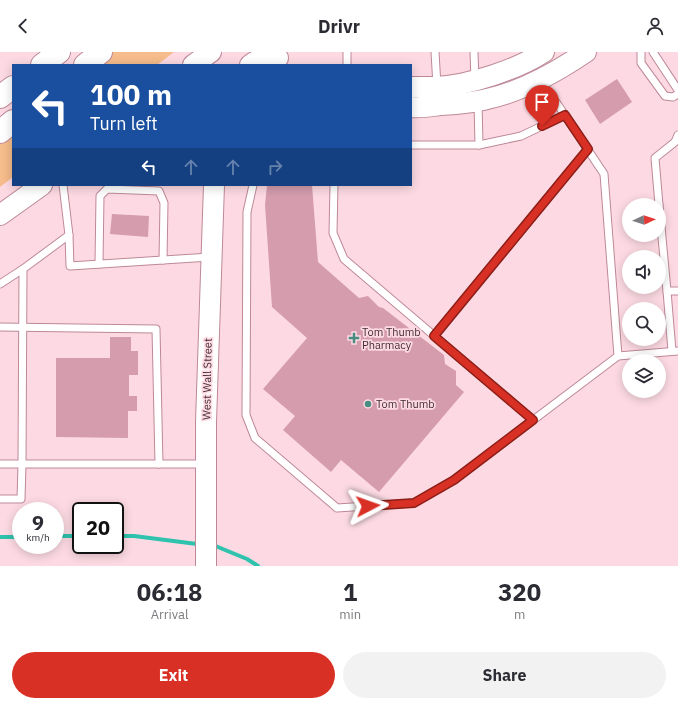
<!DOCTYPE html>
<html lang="en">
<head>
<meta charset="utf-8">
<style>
  body { margin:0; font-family:"IBM Plex Sans",sans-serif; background:#f2f2f3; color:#2b2b33; height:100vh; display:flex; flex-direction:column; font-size:15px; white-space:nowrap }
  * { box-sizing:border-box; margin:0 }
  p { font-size:13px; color:#7c7c81 }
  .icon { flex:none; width:22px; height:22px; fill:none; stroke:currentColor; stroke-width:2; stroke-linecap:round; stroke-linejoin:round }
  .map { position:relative; height:514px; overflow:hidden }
  .side { display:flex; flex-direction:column; background:#fff; flex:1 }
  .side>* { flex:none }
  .top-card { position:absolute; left:12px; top:12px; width:400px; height:122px; border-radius:0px; box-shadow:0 2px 10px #0003; background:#1a4fa0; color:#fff; overflow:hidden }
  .needle { width:26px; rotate:86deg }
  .controls { position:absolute; left:622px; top:146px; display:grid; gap:8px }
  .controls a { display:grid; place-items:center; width:44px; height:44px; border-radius:50%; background:#fff; box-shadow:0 2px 10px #0003; font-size:20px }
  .speed { position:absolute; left:12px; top:450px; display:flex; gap:8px; font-size:20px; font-weight:700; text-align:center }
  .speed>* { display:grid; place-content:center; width:52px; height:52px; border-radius:50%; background:#fff; box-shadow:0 2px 10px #0003; line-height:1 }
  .speed small { font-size:10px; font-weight:400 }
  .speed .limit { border:2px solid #111; border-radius:6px; background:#fff; color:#111 }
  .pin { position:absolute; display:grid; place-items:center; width:34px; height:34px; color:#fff; margin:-41px -17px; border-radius:50% 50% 50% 0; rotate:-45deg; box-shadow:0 0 4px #0007 }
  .pin .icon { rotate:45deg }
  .me { position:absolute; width:44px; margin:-22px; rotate:86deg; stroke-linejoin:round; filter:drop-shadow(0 0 3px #0008) }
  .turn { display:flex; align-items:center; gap:14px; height:84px; padding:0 12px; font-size:18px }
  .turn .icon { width:52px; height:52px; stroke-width:2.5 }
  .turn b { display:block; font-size:28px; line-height:34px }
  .lanes { display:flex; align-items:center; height:38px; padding:0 12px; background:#0003; justify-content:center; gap:20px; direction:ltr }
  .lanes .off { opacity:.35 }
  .eta { display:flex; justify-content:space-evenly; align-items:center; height:68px; text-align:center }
  .eta b { font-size:24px; font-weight:700; line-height:28px }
  .cta { display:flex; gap:8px; margin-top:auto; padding:8px 12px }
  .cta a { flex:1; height:46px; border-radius:24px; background:#d93025; color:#fff; font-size:16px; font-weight:700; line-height:46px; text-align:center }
  .cta a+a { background:#f2f2f3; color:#2b2b33 }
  header { display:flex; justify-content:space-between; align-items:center; height:52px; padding:0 12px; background:#fff; font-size:18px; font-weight:700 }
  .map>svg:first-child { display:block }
  .green { fill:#f6bc8b }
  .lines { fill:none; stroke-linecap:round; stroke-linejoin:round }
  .stream { stroke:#2fc2ad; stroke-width:4 }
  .building { fill:#d49cac }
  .lane-casing { stroke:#be8897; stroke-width:9 }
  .secondary-casing { stroke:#be8897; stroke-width:22 }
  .highway-casing { stroke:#be8897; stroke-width:24 }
  .lane { stroke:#fff; stroke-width:7 }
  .secondary { stroke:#fff; stroke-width:20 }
  .highway { stroke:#fff; stroke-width:22 }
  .route-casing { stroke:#8d1f18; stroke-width:10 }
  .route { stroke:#d93025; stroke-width:7 }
  .poi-dot { fill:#498d81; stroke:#fddae3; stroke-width:1.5 }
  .labels { text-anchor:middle; stroke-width:3.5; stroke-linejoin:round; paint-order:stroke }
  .poi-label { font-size:11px; fill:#452e35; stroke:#fddae3; text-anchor:start }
  .street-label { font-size:11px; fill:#452e35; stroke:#fddae3 }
</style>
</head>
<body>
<header><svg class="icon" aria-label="back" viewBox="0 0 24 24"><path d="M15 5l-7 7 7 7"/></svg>Drivr<svg class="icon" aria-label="person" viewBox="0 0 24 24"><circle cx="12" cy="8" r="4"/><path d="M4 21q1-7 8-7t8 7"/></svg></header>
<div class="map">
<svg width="678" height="514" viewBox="0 0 678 514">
  <rect width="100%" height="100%" fill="#fddae3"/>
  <g class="green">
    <polygon points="112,0 174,0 157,13 96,13"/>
    <polygon points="13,80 13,125 0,135 0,91"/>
  </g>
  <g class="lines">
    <g class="stream">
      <polyline points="55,484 81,484"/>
      <polyline points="115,484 134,484 197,492"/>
      <polyline points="0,485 21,485"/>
      <polyline points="213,493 247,507 258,514"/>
    </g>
  </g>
  <g class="building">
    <polygon points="617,27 632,50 600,72 585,48"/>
    <polygon points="267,133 312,133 318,210 359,246 368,244 379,255 383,256 444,303 445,312 456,319 456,333 464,340 379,440 341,408 331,420 283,378 295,364 263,337 307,286 272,255 265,153"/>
    <polygon points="112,162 149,164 148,185 110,182"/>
    <polygon points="110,285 131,285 131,299 138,299 138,323 129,323 129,344 137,344 137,359 128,359 128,386 56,385 56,306 110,306"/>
  </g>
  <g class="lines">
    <g class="lane-casing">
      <g id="lane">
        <polyline points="347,0 347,13"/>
        <polyline points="435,0 437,34"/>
        <polyline points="474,0 475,28"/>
        <polyline points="641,0 641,11 665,44 673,45 678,42"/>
        <polyline points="653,0 678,38"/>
        <polyline points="540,29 558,53 604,122 618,304"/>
        <polyline points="411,93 479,93 478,50"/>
        <polyline points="479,93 521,84 565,63"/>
        <polyline points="63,133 69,183"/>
        <polyline points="253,133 247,160 246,363 255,386 337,456 414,451 454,428 618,304 678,299"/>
        <polyline points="334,133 333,181 344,207 533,368"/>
        <polyline points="659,153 667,239 678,239"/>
        <polyline points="659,153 655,106 675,90 678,83"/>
        <polyline points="99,212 100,144 107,137 159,139 164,151 163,208"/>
        <polyline points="0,232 23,217"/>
        <polyline points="667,239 672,299"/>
        <polyline points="0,275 156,277 159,412"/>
        <polyline points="435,284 588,97"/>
        <polyline points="0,412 22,412 23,217 69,183 70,214 210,205"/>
        <polyline points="0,447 21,447 22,412 205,412"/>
      </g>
    </g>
    <g class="secondary-casing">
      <g id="secondary">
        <polyline points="193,13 211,0"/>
        <path d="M250,13C258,6 268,6 278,6"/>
        <path d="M411,35C419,35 428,35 436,35C470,33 516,18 544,0"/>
        <path d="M411,55C421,56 432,54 441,53C457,52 472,51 487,47C520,40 558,19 586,0"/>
        <polyline points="0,163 42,133"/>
        <polyline points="206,514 206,370 214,133"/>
      </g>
    </g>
    <g class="highway-casing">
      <g id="highway">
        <polyline points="42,13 59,0"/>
        <polyline points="85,13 101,0"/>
        <polyline points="0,45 13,35"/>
        <polyline points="0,80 13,69"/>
      </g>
    </g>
    <use href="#lane" class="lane"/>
    <use href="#secondary" class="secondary"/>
    <use href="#highway" class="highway"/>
  </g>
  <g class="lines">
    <g class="route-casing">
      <polyline id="route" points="368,454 414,451 454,428 533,368 434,284 588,97 565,63 542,74"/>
    </g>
    <use href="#route" class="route"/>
  </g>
  <g class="poi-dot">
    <path d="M352 280h4v4h4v4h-4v4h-4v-4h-4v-4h4z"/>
    <circle cx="368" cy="352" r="4"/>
  </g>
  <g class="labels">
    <g class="poi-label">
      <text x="362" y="284">Tom Thumb<tspan x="362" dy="13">Pharmacy</tspan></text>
      <text x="376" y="356">Tom Thumb</text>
    </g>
    <g class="street-label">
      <text transform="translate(207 327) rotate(-89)" y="4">West Wall Street</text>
    </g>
  </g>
</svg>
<div class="controls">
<a><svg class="needle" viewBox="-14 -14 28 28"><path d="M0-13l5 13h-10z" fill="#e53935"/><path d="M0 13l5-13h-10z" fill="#7c7c81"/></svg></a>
<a><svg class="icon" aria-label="sound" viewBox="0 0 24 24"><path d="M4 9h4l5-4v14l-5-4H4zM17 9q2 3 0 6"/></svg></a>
<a><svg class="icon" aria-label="search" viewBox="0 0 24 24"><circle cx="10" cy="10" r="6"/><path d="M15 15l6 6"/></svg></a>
<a><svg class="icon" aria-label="layers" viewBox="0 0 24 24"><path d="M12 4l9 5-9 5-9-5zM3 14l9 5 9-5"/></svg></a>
</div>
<div class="speed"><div>9<small>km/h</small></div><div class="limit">20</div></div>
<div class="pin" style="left:542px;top:74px;background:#d93025"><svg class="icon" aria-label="arrive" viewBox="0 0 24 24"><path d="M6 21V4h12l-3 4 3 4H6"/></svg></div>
<svg class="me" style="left:368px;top:454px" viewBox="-20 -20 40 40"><path d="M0-17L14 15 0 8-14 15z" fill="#d93025" stroke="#fff" stroke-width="4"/></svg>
<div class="top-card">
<div class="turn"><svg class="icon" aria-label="left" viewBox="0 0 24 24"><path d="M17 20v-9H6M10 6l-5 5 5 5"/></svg><div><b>100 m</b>Turn left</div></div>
<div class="lanes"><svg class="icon" aria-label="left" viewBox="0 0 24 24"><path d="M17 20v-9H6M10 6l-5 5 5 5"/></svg><svg class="icon off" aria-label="ahead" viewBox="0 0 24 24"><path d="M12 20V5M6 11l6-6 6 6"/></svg><svg class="icon off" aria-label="ahead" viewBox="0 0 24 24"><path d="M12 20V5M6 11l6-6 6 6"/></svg><svg class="icon off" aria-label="right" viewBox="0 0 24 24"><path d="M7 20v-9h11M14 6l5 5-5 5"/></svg></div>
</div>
</div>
<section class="side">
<div class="eta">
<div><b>06:18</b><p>Arrival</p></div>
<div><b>1</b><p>min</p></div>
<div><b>320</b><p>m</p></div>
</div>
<div class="cta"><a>Exit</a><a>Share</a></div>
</section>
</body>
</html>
